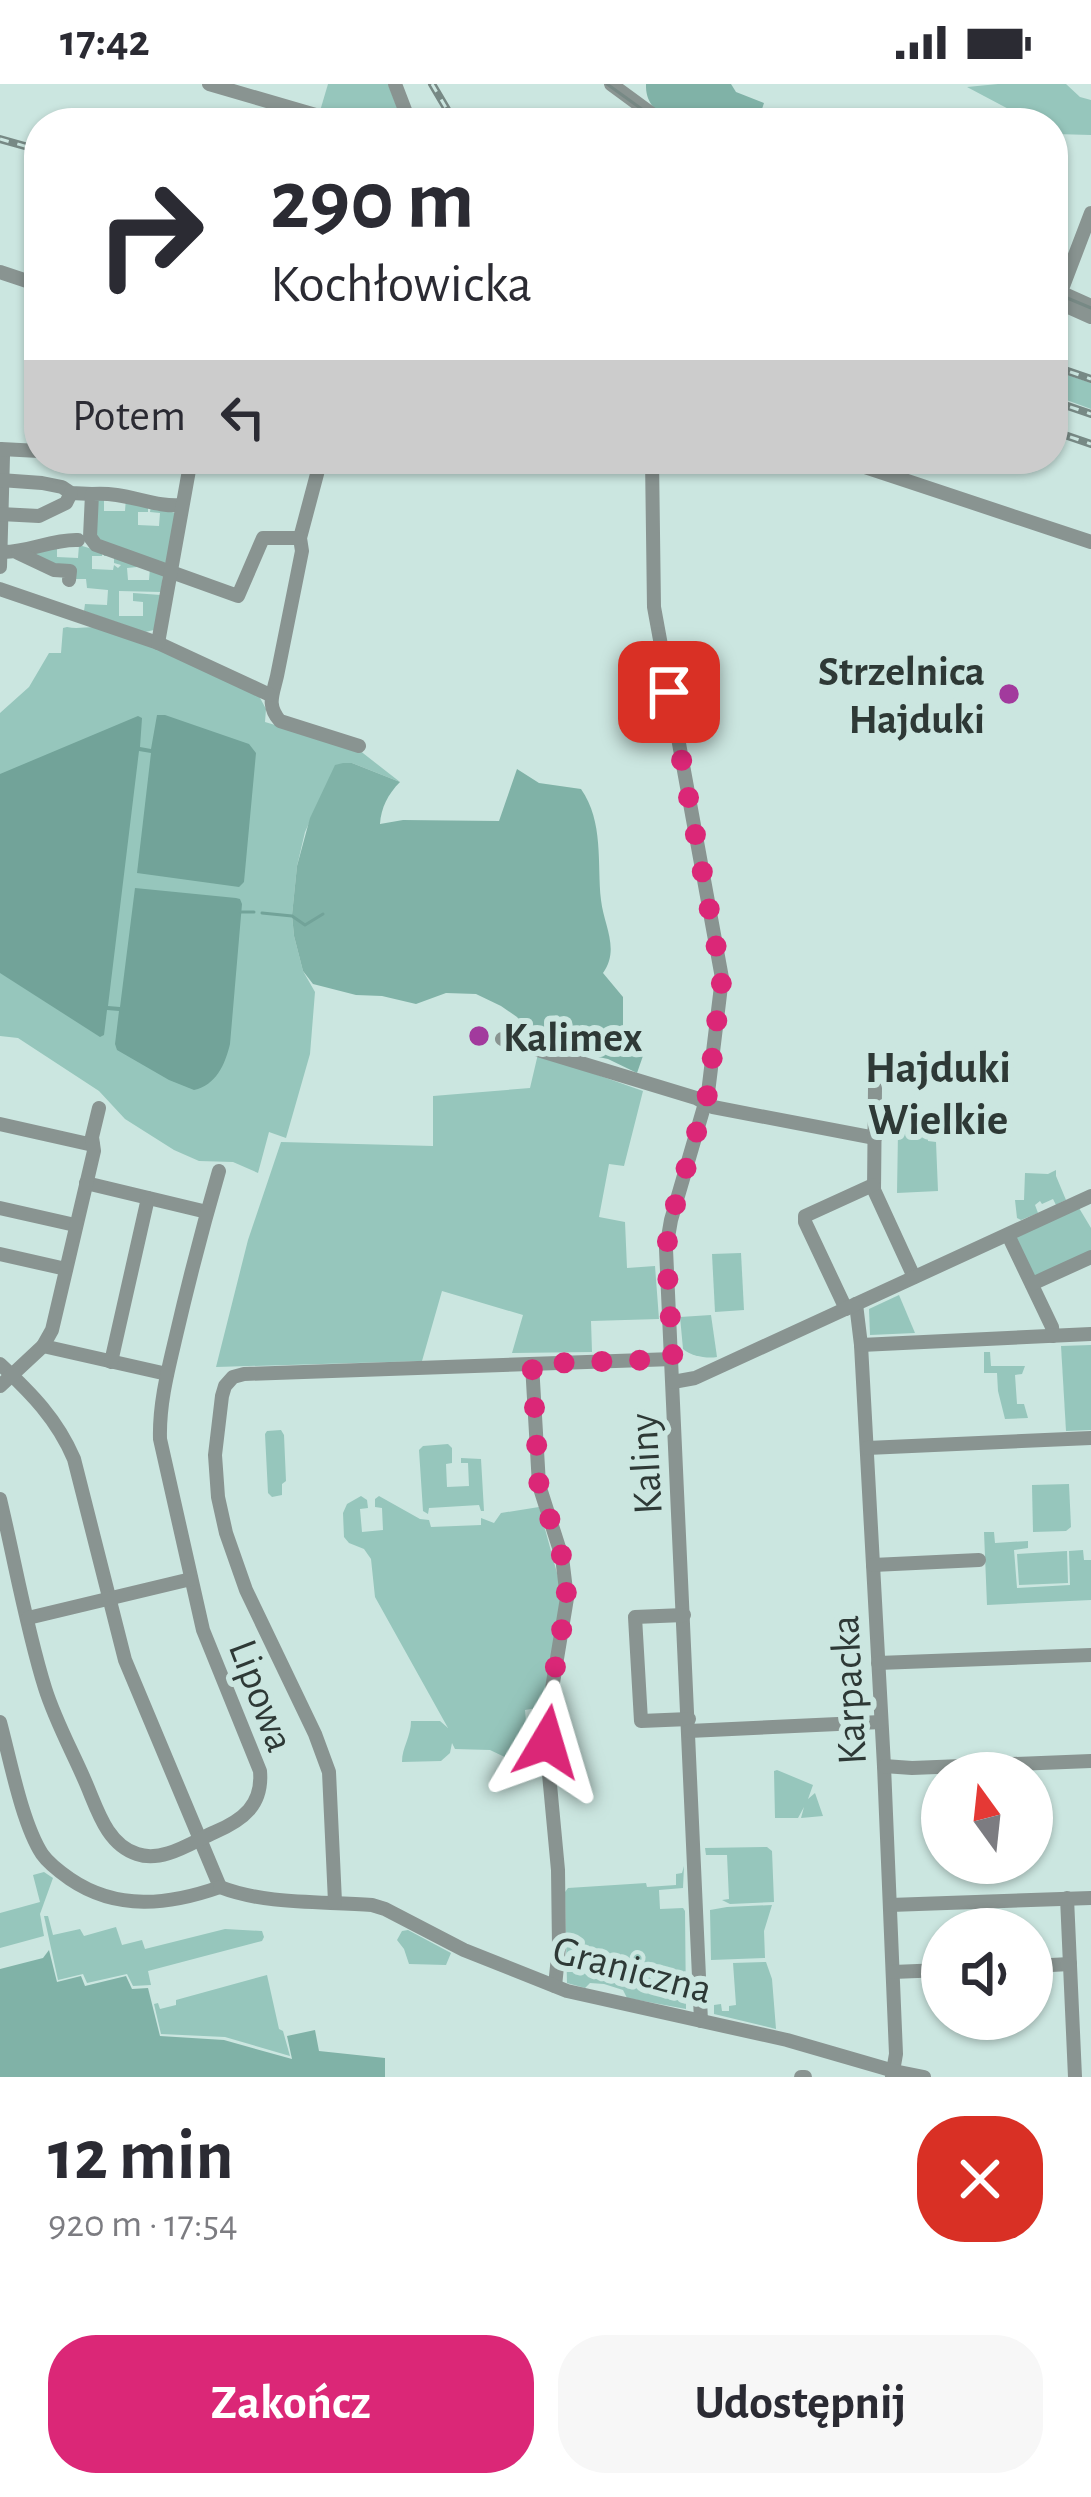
<!DOCTYPE html>
<html lang="pl">
<head>
<meta charset="utf-8">
<style>
  body { margin:0; font-family:"Alegreya Sans",sans-serif; background:#f7f7f7; color:#2b2b33; height:100vh; display:flex; flex-direction:column; font-size:45px; white-space:nowrap }
  * { box-sizing:border-box; margin:0 }
  p { font-size:39px; color:#7c7c81 }
  .icon { flex:none; width:66px; height:66px; fill:none; stroke:currentColor; stroke-width:2; stroke-linecap:round; stroke-linejoin:round }
  .map { position:relative; height:1993px; overflow:hidden }
  .panel { display:flex; flex-direction:column; background:#fff; flex:1 }
  .panel>* { flex:none }
  .banner { position:absolute; left:24px; top:24px; width:1044px; height:366px; border-radius:48px; box-shadow:0 3px 9px #0004; background:#fff; color:#2b2b33; overflow:hidden }
  .needle { width:78px; rotate:345deg }
  .fabs { position:absolute; left:921px; top:1668px; display:grid; gap:24px }
  .fabs a { display:grid; place-items:center; width:132px; height:132px; border-radius:50%; background:#fff; box-shadow:0 3px 9px #0004; font-size:60px }
  .pin { position:absolute; display:grid; place-items:center; width:102px; height:102px; color:#fff; margin:-51px; border-radius:24px; box-shadow:0 6px 18px #0006 }
  .me { position:absolute; width:132px; margin:-66px; rotate:7deg; stroke-linejoin:round; filter:drop-shadow(0 0 9px #0008) }
  .turn { display:flex; align-items:center; gap:42px; height:252px; padding:0 48px; font-size:54px }
  .turn .icon { width:156px; height:156px; stroke-width:2.5 }
  .turn b { display:block; font-size:84px; line-height:102px }
  .then { display:flex; align-items:center; height:114px; padding:0 48px; background:#0003; gap:24px; font-size:45px }
  .round { display:grid; place-items:center; flex:none; width:126px; height:126px; border-radius:48px; background:#f7f7f7 }
  .headline { display:flex; align-items:center; justify-content:space-between; height:204px; padding:0 48px }
  h1 { font-size:72px; font-weight:700; line-height:90px }
  .primary-button { display:flex; gap:24px; margin-top:auto; padding:24px 48px }
  .primary-button a { flex:1; height:138px; border-radius:48px; background:#db2777; color:#fff; font-size:48px; font-weight:700; line-height:138px; text-align:center }
  .primary-button a+a { background:#f7f7f7; color:#2b2b33 }
  .status { display:flex; justify-content:space-between; align-items:center; height:84px; padding:0 60px; background:#fff; direction:ltr }
  .status svg { height:33px; fill:currentColor }
  .map>svg:first-child { display:block }
  .green { fill:#96c6bc }
  .forest { fill:#80b2a7 }
  .water { fill:#72a399 }
  .lines { fill:none; stroke-linecap:round; stroke-linejoin:round }
  .stream { stroke:#72a399; stroke-width:3 }
  .minor { stroke:#899491; stroke-width:14 }
  .tram { stroke:#778985; stroke-width:3 }
  .rail-casing { stroke:#778985; stroke-width:8 }
  .rail { stroke:#cbe6e0; stroke-width:3; stroke-dasharray:9; stroke-linecap:butt }
  .route { stroke:#db2777; stroke-width:21; stroke-dasharray:0 37.8 }
  .poi-dot { fill:#a23a9d; stroke:#cbe6e0; stroke-width:4.5 }
  .labels { text-anchor:middle; stroke-width:12; stroke-linejoin:round; paint-order:stroke }
  .poi-label { font-size:42px; font-weight:bold; fill:#2e3936; stroke:#cbe6e0; text-anchor:end }
  .street-label { font-size:42px; fill:#2e3936; stroke:#cbe6e0 }
  .neighbourhood-label { font-size:45px; font-weight:bold; fill:#2e3936; stroke:#cbe6e0 }
</style>
</head>
<body>
<div class="status"><b>17:42</b><svg viewBox="0 0 49 12"><path d="M0 12V9h3v3zM5 12V6h3v6zM10 12V3h3v9zM15 12V0h3v12zM26 1h20v11H26zM47 4h2v5h-2z"/></svg></div>
<div class="map">
<svg width="1091" height="1993" viewBox="0 0 1091 1993">
  <rect width="100%" height="100%" fill="#cbe6e0"/>
  <g class="green">
    <polygon points="328,0 388,0 403,39 360,39 320,27"/>
    <polygon points="998,0 1066,0 1080,13 1091,16 1091,51 1055,50 1053,39 1035,39 967,3"/>
    <polygon points="1053,286 1091,299 1091,325 1053,311"/>
    <polygon points="104,413 104,427 125,427 126,414 148,423 148,428 138,428 138,441 159,442 160,429 150,428 151,422 175,429 167,478 164,480 97,455 94,416"/>
    <polygon points="57,461 57,473 78,474 79,461 102,468 102,472 92,472 92,485 113,486 114,481 118,484 121,481 114,479 114,472 104,472 104,468 137,480 137,483 127,484 128,496 149,496 150,484 163,491 161,508 119,507 119,532 143,532 143,518 133,517 133,509 161,511 154,546 145,548 84,527 85,520 107,521 108,506 87,504 86,495 72,495 36,474 36,466"/>
    <path d="M67,543C79,546 92,541 104,544C158,557 210,588 259,612L266,625L265,638L359,666L400,698L352,679L319,717L305,748L297,782L292,831L294,852L303,887L315,908L310,970L286,1054L269,1048L258,1089L233,1078L199,1077L174,1066L125,1035L99,1007L18,954L0,952V629L29,603L49,569H61L63,544Z"/>
    <polygon points="538,970 643,1007 624,1082 609,1080 599,1133 625,1138 627,1184 655,1182 659,1235 591,1237 592,1268 512,1269 523,1231 442,1207 422,1277 216,1283 248,1156 281,1058 433,1062 433,1012 530,1004"/>
    <polygon points="927,1031 928,1057 936,1058 938,1107 897,1109 898,1048 901,1045 898,1044 898,1035 905,1032"/>
    <polygon points="1056,1086 1056,1092 1066,1116 1056,1121 1053,1115 1042,1120 1040,1117 1035,1121 1038,1129 1021,1136 1017,1134 1015,1116 1024,1116 1025,1089 1048,1090"/>
    <polygon points="1079,1124 1091,1144 1091,1168 1035,1193 1016,1155 1018,1152"/>
    <polygon points="741,1169 744,1226 715,1228 712,1170"/>
    <polygon points="899,1211 915,1249 870,1251 869,1225"/>
    <path d="M711,1231L717,1273C707,1275 691,1272 683,1265L680,1233Z"/>
    <polygon points="1091,1261 1091,1346 1066,1347 1061,1262"/>
    <polygon points="984,1268 990,1268 991,1282 1025,1282 1022,1290 1015,1291 1017,1320 1024,1320 1028,1334 1005,1335 998,1307 997,1289 984,1289"/>
    <polygon points="281,1346 284,1351 286,1397 282,1400 282,1411 272,1413 268,1409 265,1350 267,1347"/>
    <polygon points="448,1360 452,1364 452,1379 446,1380 447,1403 469,1402 468,1379 461,1379 461,1374 481,1375 484,1427 481,1427 479,1421 429,1424 428,1430 423,1427 419,1366 423,1362"/>
    <polygon points="1069,1400 1071,1443 1066,1447 1033,1448 1032,1401"/>
    <path d="M361,1412L367,1416L368,1424L360,1425L362,1448L383,1446L382,1424L375,1423V1415L379,1412L420,1435L429,1436L431,1443L481,1441V1434L494,1439L501,1429L539,1423L560,1500V1525L543,1623L525,1626L528,1662L524,1682L490,1666L455,1665L452,1659L450,1669L441,1677L402,1678C402,1663 411,1653 411,1637H440L448,1644L375,1513L371,1475L364,1465L349,1459L344,1453L343,1429L347,1420Z"/>
    <polygon points="984,1448 994,1448 995,1459 1028,1457 1028,1464 1014,1466 1017,1504 1070,1501 1069,1467 1083,1466 1084,1476 1091,1476 1091,1516 987,1521"/>
    <polygon points="1067,1467 1068,1499 1019,1501 1017,1470"/>
    <polygon points="777,1686 813,1701 808,1715 815,1709 823,1732 801,1734 804,1723 798,1734 775,1734 774,1687"/>
    <polygon points="767,1763 772,1767 774,1818 730,1820 722,1816 729,1815 727,1771 706,1771 705,1764"/>
    <polygon points="684,1782 683,1804 659,1806 660,1825 683,1824 685,1827 686,1925 627,1914 623,1906 604,1900 590,1899 585,1904 567,1899 565,1808 568,1804 646,1799 647,1803 676,1801 676,1790 682,1789"/>
    <polygon points="44,1788 53,1794 40,1830 44,1852 0,1864 0,1829 40,1818 33,1791"/>
    <polygon points="772,1821 764,1847 765,1874 711,1876 710,1826 727,1823"/>
    <polygon points="44,1832 48,1832 53,1851 80,1845 84,1852 116,1843 122,1861 142,1856 145,1865 225,1845 262,1847 264,1853 262,1857 148,1887 151,1901 133,1902 127,1890 87,1899 83,1890 58,1896"/>
    <polygon points="408,1846 451,1869 446,1881 409,1880 404,1865 397,1856 402,1847"/>
    <polygon points="766,1878 772,1895 776,1945 714,1930 714,1921 721,1920 722,1927 729,1927 729,1922 736,1921 733,1879"/>
    <polygon points="267,1891 279,1945 283,1947 290,1972 225,1953 161,1950 154,1920 158,1919 160,1925 176,1921 176,1916"/>
  </g>
  <g class="forest">
    <path d="M646,0H731L736,8L764,19L760,31L755,33L761,39C727,39 644,51 646,0Z"/>
    <path d="M343,679H352L400,698C388,710 381,724 380,740L403,736L499,737L517,685L539,699L581,705C604,738 597,779 601,816C604,842 620,865 603,889L623,913V942L626,951L644,969L637,989L608,975L540,961L517,933L501,922L476,910L446,909L416,920L382,912L356,911L313,900L303,887L294,852L292,831L297,782L310,734L335,681Z"/>
    <polygon points="49,1866 57,1898 81,1892 85,1902 126,1892 132,1905 148,1904 160,1952 224,1956 292,1975 287,1952 315,1946 319,1967 385,1974 385,1993 0,1993 0,1885 43,1874"/>
  </g>
  <path class="water" d="M157,631H165L249,660L256,669L244,798L239,803L137,789L151,669L139,667L108,922L120,923L135,804L236,814L240,815L242,820L230,960C225,981 216,1001 194,1006L169,996L117,966L115,960L119,927L107,926L104,951L100,953L0,889V690L138,632L142,634L140,663L151,665Z"/>
  <g class="lines">
    <g class="stream">
      <polyline points="241,828 254,828"/>
      <polyline points="262,829 292,832 305,841 323,830"/>
    </g>
    <g class="minor">
      <polyline points="209,0 343,39"/>
      <polyline points="395,0 410,39"/>
      <polyline points="611,0 664,39"/>
      <polyline points="0,188 39,201"/>
      <polyline points="1053,205 1091,222"/>
      <polyline points="1053,216 1091,233"/>
      <polyline points="1057,218 1091,129"/>
      <polyline points="0,365 3,372 0,483"/>
      <polyline points="1,365 39,367"/>
      <path d="M321,375L300,454L302,467L277,592C273,610 266,621 280,637L359,662"/>
      <polyline points="652,375 654,523 722,894 708,1009 671,1136 666,1165 701,1937"/>
      <polyline points="841,375 1091,458"/>
      <polyline points="0,396 42,399 62,403 71,409 92,410"/>
      <path d="M182,421C154,424 125,407 92,410L90,453L96,461L238,512L263,454H300"/>
      <polyline points="0,430 39,432 66,419 71,409"/>
      <path d="M1,468C28,469 51,455 78,456"/>
      <polyline points="18,469 54,486 70,487 69,496"/>
      <polyline points="0,505 158,559 270,611"/>
      <polyline points="158,559 191,375"/>
      <polyline points="502,955 696,1014 713,1023 875,1054"/>
      <polyline points="875,1004 874,1106 914,1193"/>
      <polyline points="0,1040 93,1061"/>
      <polyline points="86,1099 207,1128"/>
      <polyline points="0,1124 75,1141"/>
      <polyline points="1008,1151 1052,1243 1053,1252"/>
      <polyline points="0,1170 66,1185"/>
      <polyline points="1032,1200 1091,1173"/>
      <polyline points="856,1220 861,1261 884,1682 896,1970 892,1993"/>
      <polyline points="846,1225 805,1138 805,1132 873,1101"/>
      <polyline points="861,1261 1091,1250"/>
      <polyline points="43,1262 167,1290"/>
      <polyline points="111,1278 148,1114"/>
      <path d="M0,1280C31,1309 57,1335 74,1375L125,1576L220,1803"/>
      <polyline points="532,1280 539,1401 562,1473 567,1514 547,1635 546,1658 558,1786 559,1863 555,1902"/>
      <polyline points="673,1298 695,1294 1091,1112"/>
      <polyline points="0,1302 43,1262 52,1246 94,1067 92,1053 99,1024"/>
      <polyline points="867,1364 1091,1354"/>
      <path d="M0,1415C15,1478 26,1543 45,1604C55,1636 72,1667 85,1697C97,1724 106,1760 137,1770C163,1779 192,1758 215,1748C243,1736 263,1721 260,1687L203,1546L160,1355C159,1320 168,1286 176,1252C189,1196 203,1142 219,1087"/>
      <polyline points="873,1481 979,1476"/>
      <polyline points="684,1531 635,1533 641,1637 689,1635"/>
      <polyline points="28,1534 191,1495"/>
      <polyline points="878,1579 1091,1571"/>
      <path d="M0,1638C10,1675 22,1739 42,1770C49,1780 60,1788 70,1795C117,1827 169,1821 220,1803"/>
      <polyline points="689,1647 881,1638"/>
      <polyline points="884,1682 912,1684 1091,1677"/>
      <path d="M220,1803C266,1821 323,1817 372,1821L385,1825L464,1866L567,1907L787,1956L894,1987L924,1993"/>
      <polyline points="1067,1814 1075,1993"/>
      <polyline points="335,1818 329,1688 315,1650 246,1506 226,1449 218,1413 215,1371 222,1312 225,1302 233,1293 244,1290 673,1275"/>
      <polyline points="890,1821 1091,1814"/>
      <polyline points="1032,1882 1070,1880"/>
      <polyline points="893,1888 942,1886"/>
      <polyline points="801,1993 805,1993"/>
    </g>
    <g class="tram">
      <polyline points="607,0 661,39"/>
      <polyline points="1053,208 1091,224"/>
    </g>
    <g class="rail-casing">
      <g id="rail">
        <polyline points="432,0 455,39"/>
        <polyline points="0,55 39,66"/>
        <polyline points="1053,282 1091,295"/>
        <polyline points="1053,317 1091,330"/>
        <polyline points="1053,347 1091,360"/>
      </g>
    </g>
    <use href="#rail" class="rail"/>
  </g>
  <g class="lines">
    <polyline class="route" points="547,1658 548,1627 567,1514 562,1473 539,1401 532,1280 673,1275 666,1166 671,1136 708,1009 722,894 669,608"/>
  </g>
  <g class="poi-dot">
    <circle cx="1009" cy="610" r="12"/>
    <circle cx="479" cy="952" r="12"/>
  </g>
  <g class="labels">
    <g class="poi-label">
      <text x="985" y="601">Strzelnica<tspan x="985" dy="48">Hajduki</tspan></text>
      <text x="503" y="967" text-anchor="start">Kalimex</text>
    </g>
    <g class="street-label">
      <text transform="translate(644 1380) rotate(-93)" y="15">Kaliny</text>
      <text transform="translate(847 1606) rotate(-93)" y="15">Karpacka</text>
      <text transform="translate(263 1611) rotate(69)" y="15">Lipowa</text>
      <text transform="translate(633 1884) rotate(15)" y="15">Graniczna</text>
    </g>
    <g class="neighbourhood-label">
      <text x="938" y="998">Hajduki<tspan x="938" dy="52">Wielkie</tspan></text>
    </g>
  </g>
</svg>
<div class="fabs">
<a><svg class="needle" viewBox="-14 -14 28 28"><path d="M0-13l5 13h-10z" fill="#e53935"/><path d="M0 13l5-13h-10z" fill="#7c7c81"/></svg></a>
<a><svg class="icon" aria-label="sound" viewBox="0 0 24 24"><path d="M4 9h4l5-4v14l-5-4H4zM17 9q2 3 0 6"/></svg></a>
</div>
<div class="pin" style="left:669px;top:608px;background:#d93025"><svg class="icon" aria-label="arrive" viewBox="0 0 24 24"><path d="M6 21V4h12l-3 4 3 4H6"/></svg></div>
<svg class="me" style="left:547px;top:1658px" viewBox="-20 -20 40 40"><path d="M0-17L14 15 0 8-14 15z" fill="#db2777" stroke="#fff" stroke-width="4"/></svg>
<div class="banner">
<div class="turn"><svg class="icon" aria-label="right" viewBox="0 0 24 24"><path d="M7 20v-9h11M14 6l5 5-5 5"/></svg><div><b>290 m</b>Kochłowicka</div></div>
<div class="then">Potem<svg class="icon" aria-label="left" viewBox="0 0 24 24"><path d="M17 20v-9H6M10 6l-5 5 5 5"/></svg></div>
</div>
</div>
<section class="panel">
<div class="headline"><div><h1>12 min</h1><p>920 m · 17:54</p></div><a class="round" style="background:#d93025;color:#fff"><svg class="icon" aria-label="close" viewBox="0 0 24 24"><path d="M6 6l12 12M18 6L6 18"/></svg></a></div>
<div class="primary-button"><a>Zakończ</a><a>Udostępnij</a></div>
</section>
</body>
</html>
